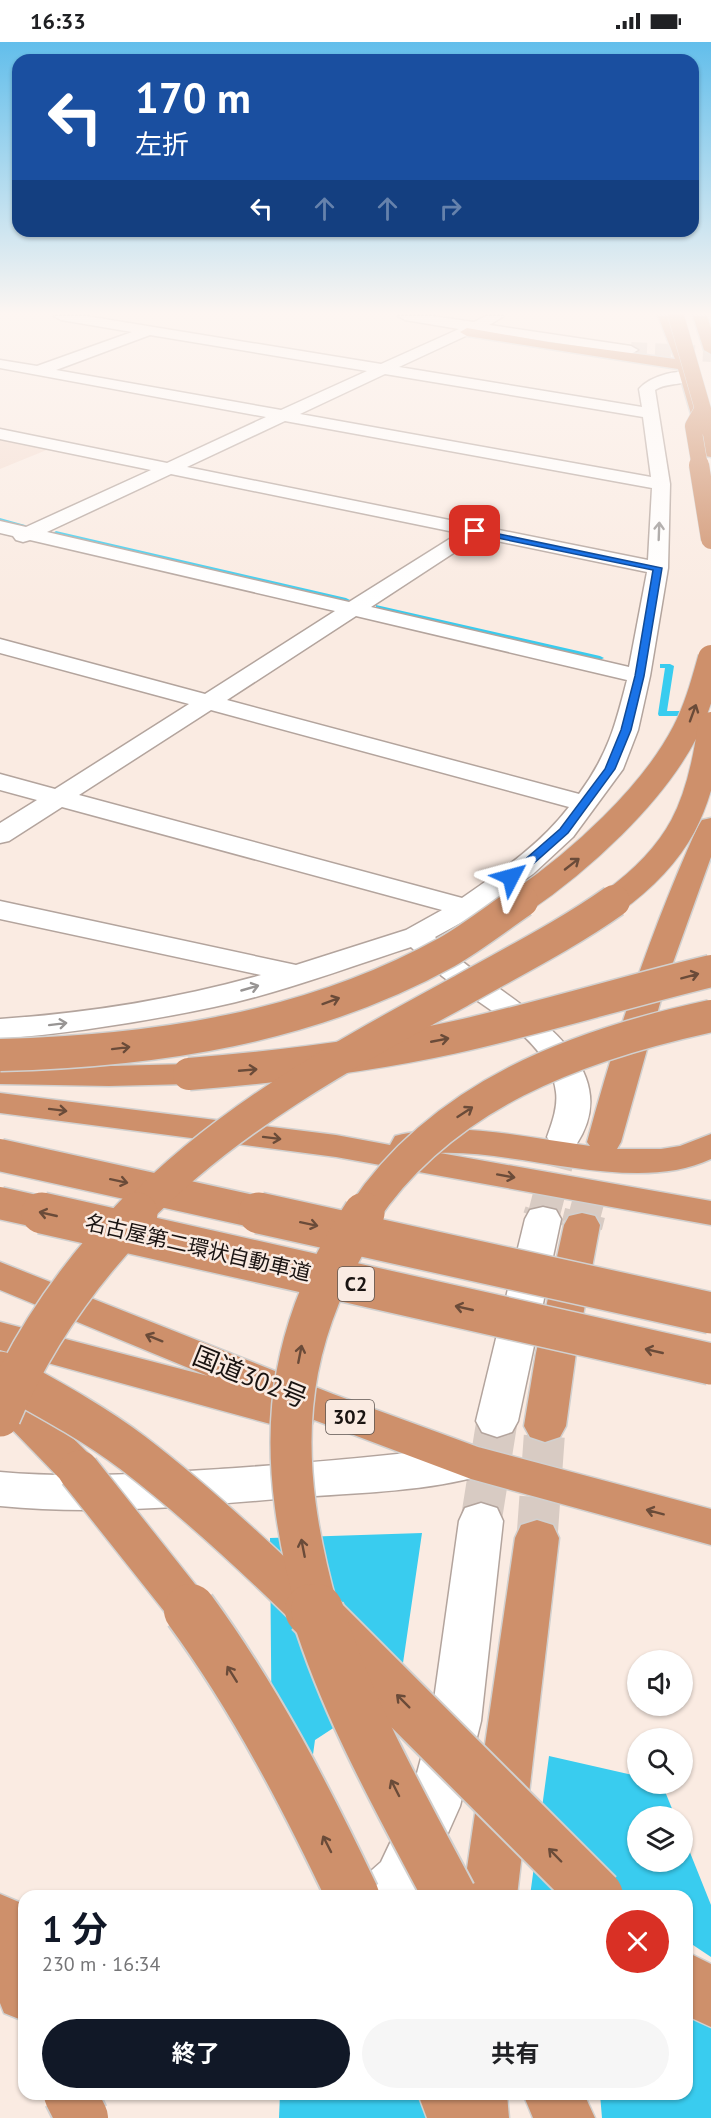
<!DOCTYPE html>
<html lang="ja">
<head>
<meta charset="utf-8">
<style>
  body { margin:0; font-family:"PT Sans","Noto Sans JP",sans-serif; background:#f6f6f6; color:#202124; height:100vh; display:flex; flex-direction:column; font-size:22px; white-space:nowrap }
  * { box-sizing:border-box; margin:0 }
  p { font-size:20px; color:#757577 }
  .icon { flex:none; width:33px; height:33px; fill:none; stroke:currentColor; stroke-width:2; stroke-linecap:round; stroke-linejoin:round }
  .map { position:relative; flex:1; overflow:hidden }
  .sheet { position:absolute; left:18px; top:1848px; width:675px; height:210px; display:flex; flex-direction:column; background:#fff; border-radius:18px; box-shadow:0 2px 4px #0004 }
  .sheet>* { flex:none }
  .hud { position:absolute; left:12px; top:12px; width:687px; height:183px; border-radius:18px; box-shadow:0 2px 4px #0004; background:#1a4fa0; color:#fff; overflow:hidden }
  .controls { position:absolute; left:627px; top:1608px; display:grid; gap:12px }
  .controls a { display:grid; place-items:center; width:66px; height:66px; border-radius:50%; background:#fff; box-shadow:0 2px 4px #0004; font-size:30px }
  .pin { position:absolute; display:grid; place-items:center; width:51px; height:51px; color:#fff; margin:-26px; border-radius:12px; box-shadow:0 3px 9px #0006 }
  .me { position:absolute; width:66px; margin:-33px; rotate:51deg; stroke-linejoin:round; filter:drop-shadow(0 0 4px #0008) }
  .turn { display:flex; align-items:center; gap:21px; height:126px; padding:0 24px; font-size:27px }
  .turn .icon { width:78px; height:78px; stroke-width:2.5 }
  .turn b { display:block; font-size:42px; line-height:51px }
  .lanes { display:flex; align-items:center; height:57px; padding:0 24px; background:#0003; justify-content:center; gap:30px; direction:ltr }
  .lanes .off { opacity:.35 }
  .round { display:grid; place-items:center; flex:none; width:63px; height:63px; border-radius:32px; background:#f6f6f6 }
  .overview { display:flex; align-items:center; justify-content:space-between; height:102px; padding:0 24px }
  h1 { font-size:36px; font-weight:700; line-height:45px; color:#111827 }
  .primary-button { display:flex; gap:12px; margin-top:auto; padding:12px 24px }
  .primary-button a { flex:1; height:69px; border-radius:36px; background:#111827; color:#fff; font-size:24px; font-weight:700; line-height:69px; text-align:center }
  .primary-button a+a { background:#f6f6f6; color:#202124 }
  .status { display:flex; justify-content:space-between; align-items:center; height:42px; padding:0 30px; background:#fff; direction:ltr }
  .status svg { height:16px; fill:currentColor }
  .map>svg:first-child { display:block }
  .built { fill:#f4ddd1 }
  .water { fill:#39ccef }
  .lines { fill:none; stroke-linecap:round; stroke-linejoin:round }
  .stream { fill:#39ccef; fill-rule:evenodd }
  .street-tunnel-far1 { stroke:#d8cbc3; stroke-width:32; stroke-dasharray:32 16; stroke-linecap:butt }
  .street-tunnel { stroke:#d8cbc3; stroke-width:41; stroke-dasharray:41 20; stroke-linecap:butt }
  .secondary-tunnel { stroke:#d8cbc3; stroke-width:16; stroke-dasharray:16 8; stroke-linecap:butt }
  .highway-tunnel-far1 { stroke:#d8cbc3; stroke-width:32; stroke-dasharray:32 16; stroke-linecap:butt }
  .highway-tunnel { stroke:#d8cbc3; stroke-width:41; stroke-dasharray:41 20; stroke-linecap:butt }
  .street-casing { stroke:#b3a49d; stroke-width:3 }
  .secondary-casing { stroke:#b3a49d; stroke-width:3 }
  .highway-casing { stroke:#d1d0cf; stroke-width:3 }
  .street { fill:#fff; fill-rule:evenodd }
  .secondary { fill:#fff; fill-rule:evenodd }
  .highway { fill:#ce906b; fill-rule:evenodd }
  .highway-bridge-far5-casing { stroke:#d1d0cf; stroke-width:17; stroke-linecap:butt }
  .highway-bridge-far4-casing { stroke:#d1d0cf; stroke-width:21; stroke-linecap:butt }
  .highway-bridge-far3-casing { stroke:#d1d0cf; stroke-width:28; stroke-linecap:butt }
  .highway-bridge-far2-casing { stroke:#d1d0cf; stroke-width:35; stroke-linecap:butt }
  .highway-bridge-far1-casing { stroke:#d1d0cf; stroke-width:44; stroke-linecap:butt }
  .highway-bridge-casing { stroke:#d1d0cf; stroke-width:56; stroke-linecap:butt }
  .highway-bridge-far5 { stroke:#ce906b; stroke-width:16 }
  .highway-bridge-far4 { stroke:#ce906b; stroke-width:20 }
  .highway-bridge-far3 { stroke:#ce906b; stroke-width:26 }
  .highway-bridge-far2 { stroke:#ce906b; stroke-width:32 }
  .highway-bridge-far1 { stroke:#ce906b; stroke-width:41 }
  .highway-bridge { stroke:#ce906b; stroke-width:52 }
  .oneway { stroke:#989594 }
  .oneway2 { stroke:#6a4b39 }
  .route { fill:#1a73e8; stroke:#114b97; stroke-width:1.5 }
  .labels { text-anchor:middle; stroke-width:5; stroke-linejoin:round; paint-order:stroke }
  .shield { fill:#faebe2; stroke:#5c5450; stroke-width:1.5 }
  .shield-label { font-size:20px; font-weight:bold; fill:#191311 }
  .street-label { font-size:21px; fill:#191311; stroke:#faebe2 }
  .near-street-label { font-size:26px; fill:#191311; stroke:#faebe2 }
</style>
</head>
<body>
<div class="status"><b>16:33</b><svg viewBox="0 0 49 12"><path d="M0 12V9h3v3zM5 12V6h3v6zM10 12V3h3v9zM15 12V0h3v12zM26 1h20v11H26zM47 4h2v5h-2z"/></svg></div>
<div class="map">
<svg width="711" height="2076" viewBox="0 0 711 2076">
  <rect width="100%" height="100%" fill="#faebe2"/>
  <polygon class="built" points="0,397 49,407 0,427"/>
  <g class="water">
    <polygon points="422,1491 403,1621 387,1651 315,1698 311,1727 272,1729 270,1496"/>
    <polygon points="549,1714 637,1734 638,1742 662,1742 675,1774 638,1774 638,1820 682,1820 683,1793 711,1863 711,1915 687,1899 687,1854 530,1854"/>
    <polygon points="687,1911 711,1981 711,2076 602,2076 600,2052 687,2052"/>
    <polygon points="280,2052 445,2052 444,2076 279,2076"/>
  </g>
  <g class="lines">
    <g class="stream">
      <polygon points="0,476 25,483 26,484 23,486 0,480"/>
      <polygon points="56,489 346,556 350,558 346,560 54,492 53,491"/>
      <polygon points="376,563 600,614 604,616 600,618 379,567 376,567"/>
      <polygon points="660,622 670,622 674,624 667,669 695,669 698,670 698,674 659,674 658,672 665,626 660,626"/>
    </g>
    <polyline class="street-tunnel-far1" points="544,1172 564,1095"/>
    <g class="street-tunnel">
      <polyline points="543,1177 545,1171"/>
      <polyline points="481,1479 497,1379"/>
    </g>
    <polyline class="secondary-tunnel" points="631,308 711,312"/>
    <polyline class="highway-tunnel-far1" points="585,1172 604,1100"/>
    <g class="highway-tunnel">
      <polyline points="582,1183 585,1171"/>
      <polyline points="537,1496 545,1384"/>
    </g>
    <g class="street-casing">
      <g id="street">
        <path d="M54,274H86L381,322L459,287L405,278L398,274H432L474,280L486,274H504L481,288L472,289L470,292L399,325L642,365L639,347C649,335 683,323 696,335C686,344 667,340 655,348L670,442L668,526L650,634L638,688L623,727L573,795L533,832L477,872L435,895C444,904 453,913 463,920C514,961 631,1020 576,1103L564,1106L552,1103L547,1095C552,1081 558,1065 556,1050C550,996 480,964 442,934C431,925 421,915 411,905C346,926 281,951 214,965C143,980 71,991 0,997V977C88,971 176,957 261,933L0,877V859L296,923L406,888L442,868L62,765L9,799L0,801V781L37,758L0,748V732L55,747L189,662L0,611V597L205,652L335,569L30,498L23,500L16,498L13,494L0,491V479L26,485L151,428L0,397V387L167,421L266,375L0,326V318L37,324L132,290L61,278ZM150,293L367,329L281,368L56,328ZM385,332L643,375L651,435L300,372ZM285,379L652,446L648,518L187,425ZM171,432L459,491L349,560L47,490ZM478,495L647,530L629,625L371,565ZM356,574L627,638C615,685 608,712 579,752L227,658ZM211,668L569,765C540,803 501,829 462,856L79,753Z"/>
        <polygon points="543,1165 556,1168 561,1177 518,1379 512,1390 497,1395 482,1390 476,1379 525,1177 530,1168"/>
        <path d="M471,1403L486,1408L492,1420L486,1432C432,1449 358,1451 301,1455C201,1463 100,1474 0,1464V1430C79,1437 157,1431 236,1426C315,1420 393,1414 471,1403Z"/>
        <polygon points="481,1461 497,1466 503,1479 481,1679 460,1764 420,1854 356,1854 364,1835 381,1820 409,1761 431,1679 459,1479 465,1466"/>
      </g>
    </g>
    <g class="secondary-casing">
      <polygon id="secondary" points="476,281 631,304 638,308 631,312 471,288 469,285"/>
    </g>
    <g class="highway-casing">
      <g id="highway">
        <polygon points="658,274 672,274 692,324 711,383 711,415 705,414 702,410 678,327 467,294 460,290 467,286 548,300 675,317"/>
        <polygon points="693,274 707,274 711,286 711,312 704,308"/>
        <path d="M711,776V815L666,940L621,1100L617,1107H661L680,1104L711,1092V1117C635,1153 523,1108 440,1111L711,1159V1183L336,1115L0,1071V1051L336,1093L390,1103L395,1094C458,1078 527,1096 590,1104L587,1100C616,992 652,886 698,784L702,778Z"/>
        <polygon points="0,1022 109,1024 189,1022 201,1025 205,1032 201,1039 189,1042 109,1044 0,1042"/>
        <polygon points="582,1171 595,1174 600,1183 576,1311 566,1384 560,1395 545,1400 530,1395 524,1384 536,1311 564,1183 569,1174"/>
        <polygon points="0,1220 333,1352 478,1405 711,1467 711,1503 471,1437 314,1378 311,1384 296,1389 0,1308 0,1280 208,1334 0,1248"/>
        <polygon points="0,1334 14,1338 94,1417 100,1429 94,1441 79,1446 64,1441 0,1375"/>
        <polygon points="537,1478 553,1483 559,1496 517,1854 463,1854 515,1496 521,1483"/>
        <polygon points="0,1852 19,1860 24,1872 24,1979 4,1971 0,1961"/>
        <polygon points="687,1910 711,1922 711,1985 687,1974"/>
        <polygon points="418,2052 507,2052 509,2076 427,2076"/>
        <polygon points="523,2052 584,2052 595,2076 533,2076"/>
      </g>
    </g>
    <use href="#street" class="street"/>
    <use href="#secondary" class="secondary"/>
    <use href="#highway" class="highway"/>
    <g class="highway-bridge-far5-casing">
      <g id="highway-bridge-far5">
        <polyline points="676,274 709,388"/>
        <polyline points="700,425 693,384 702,368"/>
      </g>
    </g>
    <g class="highway-bridge-far4-casing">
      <polyline id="highway-bridge-far4" points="699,423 711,497"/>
    </g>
    <g class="highway-bridge-far3-casing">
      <g id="highway-bridge-far3">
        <path d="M520,860C579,820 652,754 685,690C697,667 704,641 711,616"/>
        <path d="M612,860C680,811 700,765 711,683"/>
      </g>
    </g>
    <g class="highway-bridge-far2-casing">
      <g id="highway-bridge-far2">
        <path d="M0,1013C155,1009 310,986 447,910C473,895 497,876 522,859"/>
        <path d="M189,1032C277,1025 364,1015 451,996C538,977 624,950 711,929"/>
        <polyline points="0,1113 266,1172"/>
        <polyline points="0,1161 49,1172"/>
        <path d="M135,1172C227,1076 345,1012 461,949C512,920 566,893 614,859"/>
        <path d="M363,1172C442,1053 577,1003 711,974"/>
      </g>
    </g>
    <g class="highway-bridge-far1-casing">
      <g id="highway-bridge-far1">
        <polyline points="42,1171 711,1322"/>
        <polyline points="259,1171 711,1271"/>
        <path d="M0,1330C45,1355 92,1380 133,1411C197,1460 255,1514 312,1570"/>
        <path d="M0,1374C32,1297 80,1230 137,1171"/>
        <polyline points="79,1429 191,1570"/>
        <path d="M318,1570C276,1420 277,1303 364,1171"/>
      </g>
    </g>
    <g class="highway-bridge-casing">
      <g id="highway-bridge">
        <path d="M190,1568C255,1657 306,1755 353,1854"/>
        <polyline points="311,1568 597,1854"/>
        <path d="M317,1568C348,1669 401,1761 450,1854"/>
        <polyline points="70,2052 82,2076"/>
      </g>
    </g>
    <use href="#highway-bridge-far5" class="highway-bridge-far5"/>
    <use href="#highway-bridge-far4" class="highway-bridge-far4"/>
    <use href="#highway-bridge-far3" class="highway-bridge-far3"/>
    <use href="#highway-bridge-far2" class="highway-bridge-far2"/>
    <use href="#highway-bridge-far1" class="highway-bridge-far1"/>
    <use href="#highway-bridge" class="highway-bridge"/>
  </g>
  <defs><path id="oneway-shaft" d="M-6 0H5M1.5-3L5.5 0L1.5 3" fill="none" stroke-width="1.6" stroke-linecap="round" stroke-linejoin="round" transform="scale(1.5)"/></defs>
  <g class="oneway">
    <use href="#oneway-shaft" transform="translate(659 489) rotate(-88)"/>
    <use href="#oneway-shaft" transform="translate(250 946) rotate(-16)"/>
    <use href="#oneway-shaft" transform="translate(58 982) rotate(-7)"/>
  </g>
  <g class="oneway2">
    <use href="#oneway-shaft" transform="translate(693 671) rotate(-70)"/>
    <use href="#oneway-shaft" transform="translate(572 822) rotate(-38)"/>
    <use href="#oneway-shaft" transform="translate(690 934) rotate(-15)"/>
    <use href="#oneway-shaft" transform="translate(331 959) rotate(-20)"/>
    <use href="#oneway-shaft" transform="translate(440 998) rotate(-11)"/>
    <use href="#oneway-shaft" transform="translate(121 1006) rotate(-7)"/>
    <use href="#oneway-shaft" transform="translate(248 1028) rotate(-5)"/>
    <use href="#oneway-shaft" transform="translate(58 1068) rotate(7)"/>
    <use href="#oneway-shaft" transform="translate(465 1070) rotate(-33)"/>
    <use href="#oneway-shaft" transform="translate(272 1096) rotate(7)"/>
    <use href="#oneway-shaft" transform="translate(506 1134) rotate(10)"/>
    <use href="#oneway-shaft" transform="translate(119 1139) rotate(12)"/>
    <use href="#oneway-shaft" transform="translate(48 1172) rotate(-167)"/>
    <use href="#oneway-shaft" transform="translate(309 1182) rotate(12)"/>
    <use href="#oneway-shaft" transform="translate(464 1266) rotate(-167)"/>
    <use href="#oneway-shaft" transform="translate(154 1296) rotate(-158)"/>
    <use href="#oneway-shaft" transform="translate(654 1309) rotate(-167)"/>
    <use href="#oneway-shaft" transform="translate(300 1312) rotate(-79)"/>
    <use href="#oneway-shaft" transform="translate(655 1470) rotate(-165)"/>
    <use href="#oneway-shaft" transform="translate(303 1506) rotate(-101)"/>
    <use href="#oneway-shaft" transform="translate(232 1632) rotate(-122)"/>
    <use href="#oneway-shaft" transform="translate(403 1659) rotate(-135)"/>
    <use href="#oneway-shaft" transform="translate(395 1746) rotate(-117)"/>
    <use href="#oneway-shaft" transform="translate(327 1802) rotate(-117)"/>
    <use href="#oneway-shaft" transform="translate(555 1813) rotate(-134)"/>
  </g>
  <linearGradient id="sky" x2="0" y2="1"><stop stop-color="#62beeb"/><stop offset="0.48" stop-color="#fdf6f2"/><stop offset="1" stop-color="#fdf6f2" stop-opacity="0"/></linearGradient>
  <rect width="711" height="565" fill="url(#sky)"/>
  <polygon class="route" points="475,487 662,526 644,634 631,688 615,727 568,791 515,838 511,839 505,835 507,833 560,787 605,727 621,688 635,634 653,528 473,491 471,489"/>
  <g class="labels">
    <g class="shield">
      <rect x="338" y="1225" width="36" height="34" rx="4.5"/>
      <rect x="326" y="1358" width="48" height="34" rx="4.5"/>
    </g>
    <g class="shield-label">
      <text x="356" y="1249">C2</text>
      <text x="350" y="1382">302</text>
    </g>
    <g class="street-label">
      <text transform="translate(198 1206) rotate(13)" y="7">名古屋第二環状自動車道</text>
    </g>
    <g class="near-street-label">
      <text transform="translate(250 1335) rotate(22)" y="9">国道302号</text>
    </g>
  </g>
</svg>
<div class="controls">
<a><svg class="icon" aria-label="sound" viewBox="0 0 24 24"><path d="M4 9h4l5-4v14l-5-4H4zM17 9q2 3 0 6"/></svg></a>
<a><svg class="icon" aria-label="search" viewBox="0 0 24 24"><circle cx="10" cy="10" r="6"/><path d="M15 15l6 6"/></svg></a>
<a><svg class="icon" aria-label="layers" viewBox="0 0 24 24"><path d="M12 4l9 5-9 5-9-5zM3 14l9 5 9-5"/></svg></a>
</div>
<div class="pin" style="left:475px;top:489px;background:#d93025"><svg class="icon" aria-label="arrive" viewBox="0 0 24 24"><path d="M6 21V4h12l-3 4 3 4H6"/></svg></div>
<svg class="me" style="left:511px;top:835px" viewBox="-20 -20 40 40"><path d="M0-17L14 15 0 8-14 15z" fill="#1a73e8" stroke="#fff" stroke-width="4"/></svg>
<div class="hud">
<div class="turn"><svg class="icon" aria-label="left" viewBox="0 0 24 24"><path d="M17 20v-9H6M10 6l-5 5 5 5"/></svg><div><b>170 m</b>左折</div></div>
<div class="lanes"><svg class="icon" aria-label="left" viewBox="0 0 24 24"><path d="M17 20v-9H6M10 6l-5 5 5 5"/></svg><svg class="icon off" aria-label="ahead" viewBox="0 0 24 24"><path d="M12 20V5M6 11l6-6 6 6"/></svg><svg class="icon off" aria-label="ahead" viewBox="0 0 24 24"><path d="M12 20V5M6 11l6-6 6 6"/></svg><svg class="icon off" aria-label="right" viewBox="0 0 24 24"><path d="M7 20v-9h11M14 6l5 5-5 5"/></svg></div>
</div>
<section class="sheet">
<div class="overview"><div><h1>1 分</h1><p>230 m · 16:34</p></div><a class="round" style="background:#d93025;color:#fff"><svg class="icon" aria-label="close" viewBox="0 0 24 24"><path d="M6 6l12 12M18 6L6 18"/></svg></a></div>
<div class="primary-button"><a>終了</a><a>共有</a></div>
</section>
</div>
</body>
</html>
